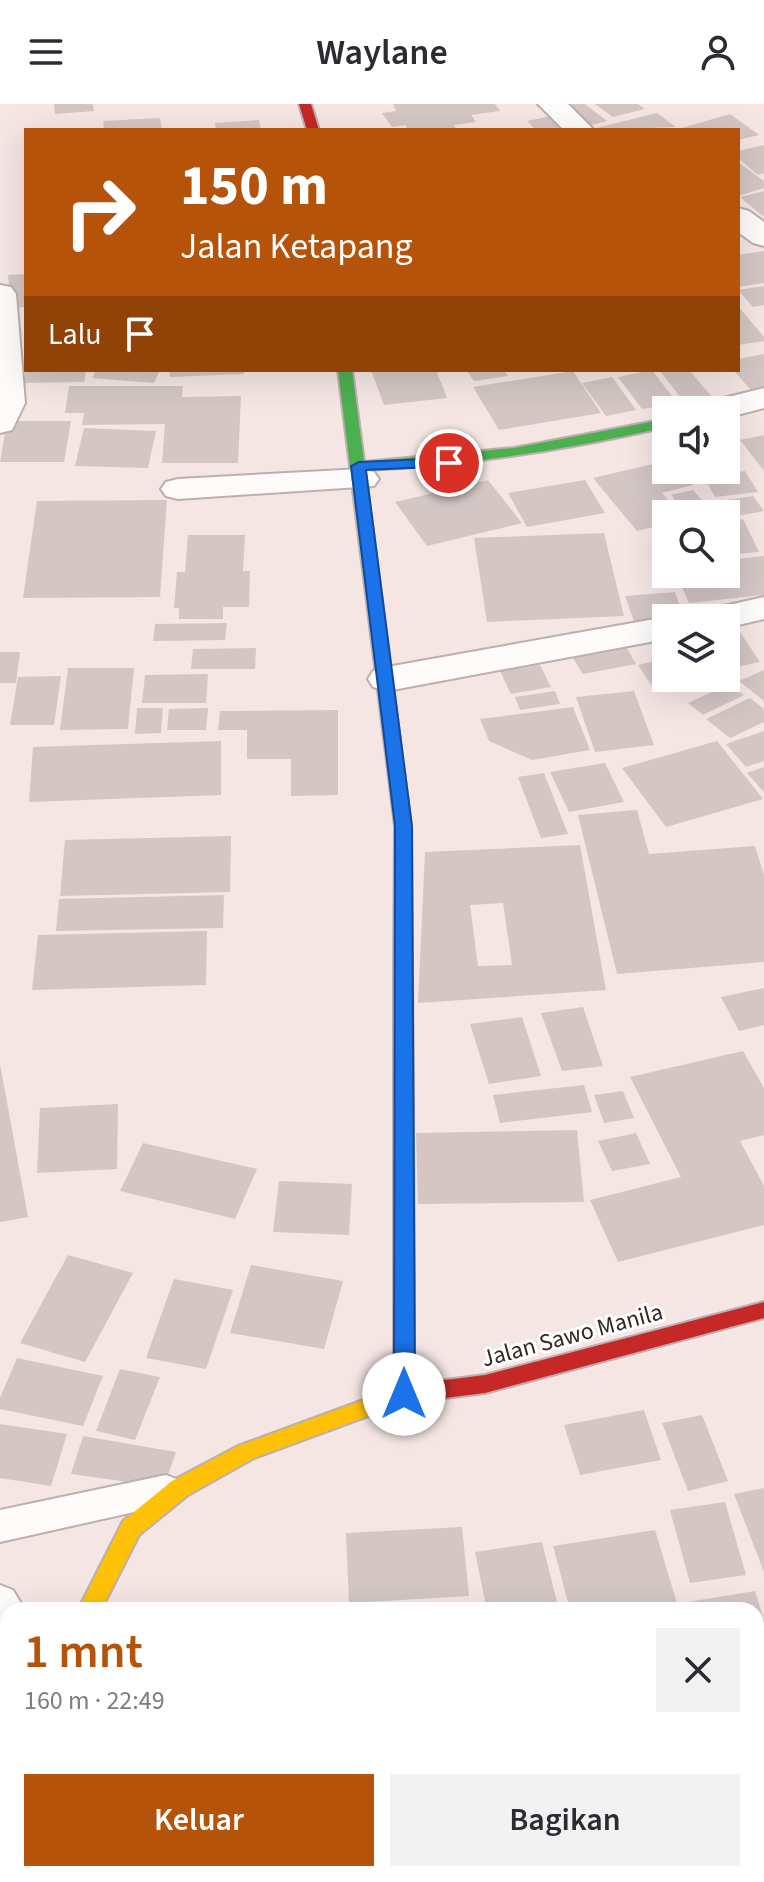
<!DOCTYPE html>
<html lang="id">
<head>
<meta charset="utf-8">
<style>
  body { margin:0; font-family:"Source Sans 3",sans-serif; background:#f2f2f3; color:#2b2b33; height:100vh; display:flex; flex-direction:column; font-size:30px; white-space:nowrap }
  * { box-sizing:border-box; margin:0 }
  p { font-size:26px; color:#7c7c81 }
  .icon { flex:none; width:44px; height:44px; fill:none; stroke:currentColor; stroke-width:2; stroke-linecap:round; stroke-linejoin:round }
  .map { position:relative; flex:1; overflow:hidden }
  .sheet { position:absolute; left:0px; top:1498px; width:764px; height:280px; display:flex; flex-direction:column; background:#fff; border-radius:24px 24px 0 0; box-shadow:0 8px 32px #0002 }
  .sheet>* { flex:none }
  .top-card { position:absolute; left:24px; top:24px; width:716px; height:244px; border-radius:0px; box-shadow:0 8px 32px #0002; background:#b45309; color:#fff; overflow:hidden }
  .fabs { position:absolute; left:652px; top:292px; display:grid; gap:16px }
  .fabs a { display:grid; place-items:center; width:88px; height:88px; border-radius:0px; background:#fff; box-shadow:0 8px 32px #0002; font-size:40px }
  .pin { position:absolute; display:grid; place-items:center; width:68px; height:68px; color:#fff; margin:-34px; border:4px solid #fff; border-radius:50%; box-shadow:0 2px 8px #0007 }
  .me { position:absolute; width:88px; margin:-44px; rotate:0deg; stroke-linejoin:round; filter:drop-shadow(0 0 6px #0008) }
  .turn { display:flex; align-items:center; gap:28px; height:168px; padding:0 24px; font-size:36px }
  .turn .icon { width:104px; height:104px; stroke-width:2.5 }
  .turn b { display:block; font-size:56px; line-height:68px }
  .then { display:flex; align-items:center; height:76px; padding:0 24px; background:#0003; gap:16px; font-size:30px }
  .round { display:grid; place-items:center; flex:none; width:84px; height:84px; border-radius:0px; background:#f2f2f3 }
  .headline { display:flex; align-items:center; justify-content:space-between; height:136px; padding:0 24px }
  h1 { font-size:48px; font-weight:600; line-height:60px; color:#b45309 }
  .button { display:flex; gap:16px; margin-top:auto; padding:16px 24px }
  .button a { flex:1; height:92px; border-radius:0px; background:#b45309; color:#fff; font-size:32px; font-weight:600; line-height:92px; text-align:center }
  .button a+a { background:#f2f2f3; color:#2b2b33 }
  header { display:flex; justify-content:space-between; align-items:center; height:104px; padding:0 24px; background:#fff; font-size:36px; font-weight:600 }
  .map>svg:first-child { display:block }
  .building { fill:#d3c6c4; fill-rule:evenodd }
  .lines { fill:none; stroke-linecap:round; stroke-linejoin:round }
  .lane-casing { stroke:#bcafad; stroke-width:4 }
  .street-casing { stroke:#bcafad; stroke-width:4 }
  .fast-casing { stroke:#bcafad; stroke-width:4 }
  .slow-casing { stroke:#bcafad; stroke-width:4 }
  .jam-casing { stroke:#bcafad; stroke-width:4 }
  .lane { fill:#fefbfb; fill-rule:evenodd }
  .street { fill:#fefbfb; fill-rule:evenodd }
  .fast { fill:#4caf50; fill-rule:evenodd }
  .slow { fill:#ffc107; fill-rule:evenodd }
  .jam { fill:#c62828; fill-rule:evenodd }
  .route { fill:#1a73e8; stroke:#114b97; stroke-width:2 }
  .labels { text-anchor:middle; stroke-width:6; stroke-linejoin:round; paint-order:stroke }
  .street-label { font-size:24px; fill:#332523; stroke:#fff }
</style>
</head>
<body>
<header><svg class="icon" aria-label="menu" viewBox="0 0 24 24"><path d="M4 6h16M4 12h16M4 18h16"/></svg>Waylane<svg class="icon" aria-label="person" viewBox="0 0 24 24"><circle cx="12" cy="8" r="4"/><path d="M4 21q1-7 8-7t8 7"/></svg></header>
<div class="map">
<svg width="764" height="1778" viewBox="0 0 764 1778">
  <rect width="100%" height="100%" fill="#f5e6e4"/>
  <g class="building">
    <polygon points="54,0 93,0 94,7 55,10"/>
    <polygon points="393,0 495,0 500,7 471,11 476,18 454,21 457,26 409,26 405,21 392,23 382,9 396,7"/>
    <polygon points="570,0 585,0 607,17 584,23 558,3"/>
    <polygon points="595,0 638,0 645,5 613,13"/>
    <polygon points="657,9 676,23 592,26 592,25"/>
    <polygon points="730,10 759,31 738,36 738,26 675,26"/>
    <polygon points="555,11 569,26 536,26 527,17"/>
    <polygon points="160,14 162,26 104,26 103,17"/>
    <polygon points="259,16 261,26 216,26 215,19"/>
    <polygon points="764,41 764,69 758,71 738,54 738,47"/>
    <polygon points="738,58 764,77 764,84 738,92"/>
    <polygon points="764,87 764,113 740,93"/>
    <polygon points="764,147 764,179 738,183 738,151"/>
    <polygon points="26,170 26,203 11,204 8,171"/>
    <polygon points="764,182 764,201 753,203 738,186"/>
    <polygon points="738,202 764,233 764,237 738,241"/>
    <polygon points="764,250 764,286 753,288 733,266 738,266 738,255"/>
    <polygon points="26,266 86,266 84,278 23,279"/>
    <polygon points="96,266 160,266 154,279 92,274"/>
    <polygon points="169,266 244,266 244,270 170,273"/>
    <polygon points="371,266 436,266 447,294 384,301"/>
    <polygon points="466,266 504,266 508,272 474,277"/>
    <polygon points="652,266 677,299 642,305 618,273"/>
    <polygon points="667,266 689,266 712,293 685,299 660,267"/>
    <polygon points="573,267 601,309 499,326 473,283"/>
    <polygon points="612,273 636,306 606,312 582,279"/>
    <polygon points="69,282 183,282 182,293 241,292 238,359 162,359 165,320 82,321 84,309 65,309"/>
    <polygon points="7,317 71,317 64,358 0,358"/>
    <polygon points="84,324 156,327 148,364 75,362"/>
    <polygon points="764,331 764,367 740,336"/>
    <polygon points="666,357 666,366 680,366 693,381 662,389 680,410 666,410 666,420 637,427 593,374"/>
    <polygon points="745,367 758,388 715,393 704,373"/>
    <polygon points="488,376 522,419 427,442 395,398"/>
    <polygon points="585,376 605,409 527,423 508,389"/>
    <polygon points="693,386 712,408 685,410 671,391"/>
    <polygon points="753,392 764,407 726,414 716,398"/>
    <polygon points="167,396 160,493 23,494 37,397"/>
    <polygon points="743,415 759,448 726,451 726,417"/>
    <polygon points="604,429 624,512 487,518 474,434"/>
    <polygon points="188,431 245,431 243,467 250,467 249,503 223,503 223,515 179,515 179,504 174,504 177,468 185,468"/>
    <polygon points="764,452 764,491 689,499 676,470 726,470 726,456"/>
    <polygon points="675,488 684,514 666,514 666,521 636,523 625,492"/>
    <polygon points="227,519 225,536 153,537 155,520"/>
    <polygon points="740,528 760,558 726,565 726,531"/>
    <polygon points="625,541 636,560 583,570 571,551"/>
    <polygon points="256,544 255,565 191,565 193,545"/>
    <polygon points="0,548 20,548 16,579 0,579"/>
    <polygon points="659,556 666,574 670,574 676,583 655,587 638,561"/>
    <polygon points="540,561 551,583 511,590 500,567"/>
    <polygon points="68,564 134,564 128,625 60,626"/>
    <polygon points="764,566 764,597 739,577"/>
    <polygon points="208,570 206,599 142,599 145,571"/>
    <polygon points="726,570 730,576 682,586 675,574 726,574"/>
    <polygon points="61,572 54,621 10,621 18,573"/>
    <polygon points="729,580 744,591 703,611 688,599"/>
    <polygon points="555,587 560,600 520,606 515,593"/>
    <polygon points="634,587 654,641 595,648 576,593"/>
    <polygon points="750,594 764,605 764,618 730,634 706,615"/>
    <polygon points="573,603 590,646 532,656 489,637 480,615"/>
    <polygon points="137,604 163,604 161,629 135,630"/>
    <polygon points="208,604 206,626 167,626 169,605"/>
    <polygon points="338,606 338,691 291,692 291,655 247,655 247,626 218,626 220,607"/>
    <polygon points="764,627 764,657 746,663 726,640"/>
    <polygon points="221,637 221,691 29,698 33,643"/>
    <polygon points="717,637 763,695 666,723 622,664"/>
    <polygon points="605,659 624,698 569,708 550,668"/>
    <polygon points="764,663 764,688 747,669"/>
    <polygon points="544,669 568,730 541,734 518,673"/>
    <polygon points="637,706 649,750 755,742 764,771 764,858 617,870 578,711"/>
    <polygon points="231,732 230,788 60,792 65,736"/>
    <path d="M580,741L606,886L418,899L425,748ZM503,799L512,861L478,862L470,801Z"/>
    <polygon points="224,791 223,824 56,827 59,795"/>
    <polygon points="207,827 206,881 32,886 38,831"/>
    <polygon points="764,884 764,921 739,927 721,893"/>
    <polygon points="583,903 603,962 562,967 541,909"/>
    <polygon points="522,913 541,972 489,980 470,920"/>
    <polygon points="743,947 764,984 764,1031 740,1037 764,1082 764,1121 618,1158 590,1096 681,1073 630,973"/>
    <polygon points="0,960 28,1113 0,1118"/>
    <polygon points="584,981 592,1008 500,1019 493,991"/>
    <polygon points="623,987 634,1014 604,1019 594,991"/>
    <polygon points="118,1000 117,1065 37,1069 40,1004"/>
    <polygon points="577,1026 584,1098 418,1100 416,1029"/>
    <polygon points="636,1029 650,1060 612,1067 598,1037"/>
    <polygon points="143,1039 257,1065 235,1115 120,1087"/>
    <polygon points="279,1077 352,1080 349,1131 273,1128"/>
    <polygon points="68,1151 133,1169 85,1258 20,1239"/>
    <polygon points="251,1161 343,1177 324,1245 230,1229"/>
    <polygon points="174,1175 233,1186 206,1265 146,1254"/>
    <polygon points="17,1254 103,1272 83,1322 0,1305 0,1294"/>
    <polygon points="120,1265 160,1273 135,1336 96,1327"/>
    <polygon points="644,1306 661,1356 580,1371 564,1321"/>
    <polygon points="702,1311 728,1377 688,1387 662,1319"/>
    <polygon points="0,1320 67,1330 51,1382 0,1374"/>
    <polygon points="83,1332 176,1348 164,1383 71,1370"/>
    <polygon points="764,1384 764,1468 734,1390"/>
    <polygon points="725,1398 746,1471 690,1479 670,1406"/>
    <polygon points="462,1423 469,1492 349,1499 346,1429"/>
    <polygon points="655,1426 679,1506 570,1506 553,1442"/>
    <polygon points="542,1438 559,1506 487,1506 475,1448"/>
    <polygon points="755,1487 764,1516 764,1651 756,1652 756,1506 691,1506 688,1498"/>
    <polygon points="764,1717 764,1778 649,1778 647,1770 756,1770 756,1719"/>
    <rect x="85" y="1770" width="96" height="8"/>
    <rect x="196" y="1770" width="74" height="8"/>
    <rect x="284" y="1770" width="157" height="8"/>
    <polygon points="547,1770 632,1770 634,1778 549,1778"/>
  </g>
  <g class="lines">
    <g class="lane-casing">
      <g id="lane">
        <polygon points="166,1371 179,1376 184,1387 179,1398 0,1438 0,1406"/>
        <polygon points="0,1481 13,1486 25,1506 8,1506 8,1528 0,1525"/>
      </g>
    </g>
    <g class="street-casing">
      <g id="street">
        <polygon points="538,0 568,0 594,26 564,26"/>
        <polygon points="738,104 749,107 764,118 764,142 753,139 738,128"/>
        <polygon points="0,181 11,183 16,190 25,299 12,326 0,329"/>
        <polygon points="764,284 764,304 726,314 726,306 699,306 704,299"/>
        <polygon points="362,365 374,368 379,375 374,382 178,395 166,392 161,385 166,378 178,375"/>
        <polygon points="764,493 764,515 726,524 726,514 700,514 706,506"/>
        <polygon points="666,513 672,514 666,514 666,535 387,587 373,583 368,575 373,567 387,563"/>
      </g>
    </g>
    <g class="fast-casing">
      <path id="fast" d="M338,266H352L364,358L514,344L666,315V323C567,346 467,361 365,366L411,722L412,868L403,874L394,868L395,722Z"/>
    </g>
    <g class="slow-casing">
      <g id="slow">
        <polygon points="403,862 412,868 414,1181 411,1187 404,1189 397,1187 394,1181 394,868"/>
        <polygon points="388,1287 395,1290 399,1296 395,1302 254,1354 188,1391 139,1431 101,1506 78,1506 123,1417 172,1377 238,1342"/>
      </g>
    </g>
    <g class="jam-casing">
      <g id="jam">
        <polygon points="299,0 311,0 319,26 307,26"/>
        <polygon points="404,1173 411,1175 414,1181 414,1280 485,1271 764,1198 764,1214 485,1289 405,1299 388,1305 381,1302 377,1296 381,1290 394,1285 394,1181 397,1175"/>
        <polygon points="25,1770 49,1770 48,1778 24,1778"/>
      </g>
    </g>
    <use href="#lane" class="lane"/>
    <use href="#street" class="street"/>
    <use href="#fast" class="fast"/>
    <use href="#slow" class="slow"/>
    <use href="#jam" class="jam"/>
  </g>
  <polygon class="route" points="449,354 454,356 454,362 366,366 412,722 415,1290 412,1296 397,1296 394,1290 395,722 351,362 359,358"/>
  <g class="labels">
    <g class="street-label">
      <text transform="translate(572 1231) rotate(-15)" y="8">Jalan Sawo Manila</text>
    </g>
  </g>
</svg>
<div class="fabs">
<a><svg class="icon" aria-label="sound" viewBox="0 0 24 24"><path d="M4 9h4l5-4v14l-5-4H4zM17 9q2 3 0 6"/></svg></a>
<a><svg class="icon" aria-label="search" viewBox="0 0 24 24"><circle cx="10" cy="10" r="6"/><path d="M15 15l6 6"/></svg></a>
<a><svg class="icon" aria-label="layers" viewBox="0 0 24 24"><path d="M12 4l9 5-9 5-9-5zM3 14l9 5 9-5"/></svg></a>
</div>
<div class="pin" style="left:449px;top:359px;background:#d93025"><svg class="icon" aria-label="arrive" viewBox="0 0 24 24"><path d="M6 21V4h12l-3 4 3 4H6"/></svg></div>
<svg class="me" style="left:404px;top:1290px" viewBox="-20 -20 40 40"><circle r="19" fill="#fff"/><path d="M0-13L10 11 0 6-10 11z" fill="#1a73e8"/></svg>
<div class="top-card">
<div class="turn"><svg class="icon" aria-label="right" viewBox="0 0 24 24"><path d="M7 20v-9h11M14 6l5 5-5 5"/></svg><div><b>150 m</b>Jalan Ketapang</div></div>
<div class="then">Lalu<svg class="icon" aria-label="arrive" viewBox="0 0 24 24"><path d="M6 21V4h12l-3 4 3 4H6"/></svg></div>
</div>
<section class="sheet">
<div class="headline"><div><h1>1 mnt</h1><p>160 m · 22:49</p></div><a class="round"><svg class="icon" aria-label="close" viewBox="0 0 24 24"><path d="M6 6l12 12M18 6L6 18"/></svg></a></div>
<div class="button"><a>Keluar</a><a>Bagikan</a></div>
</section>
</div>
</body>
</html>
